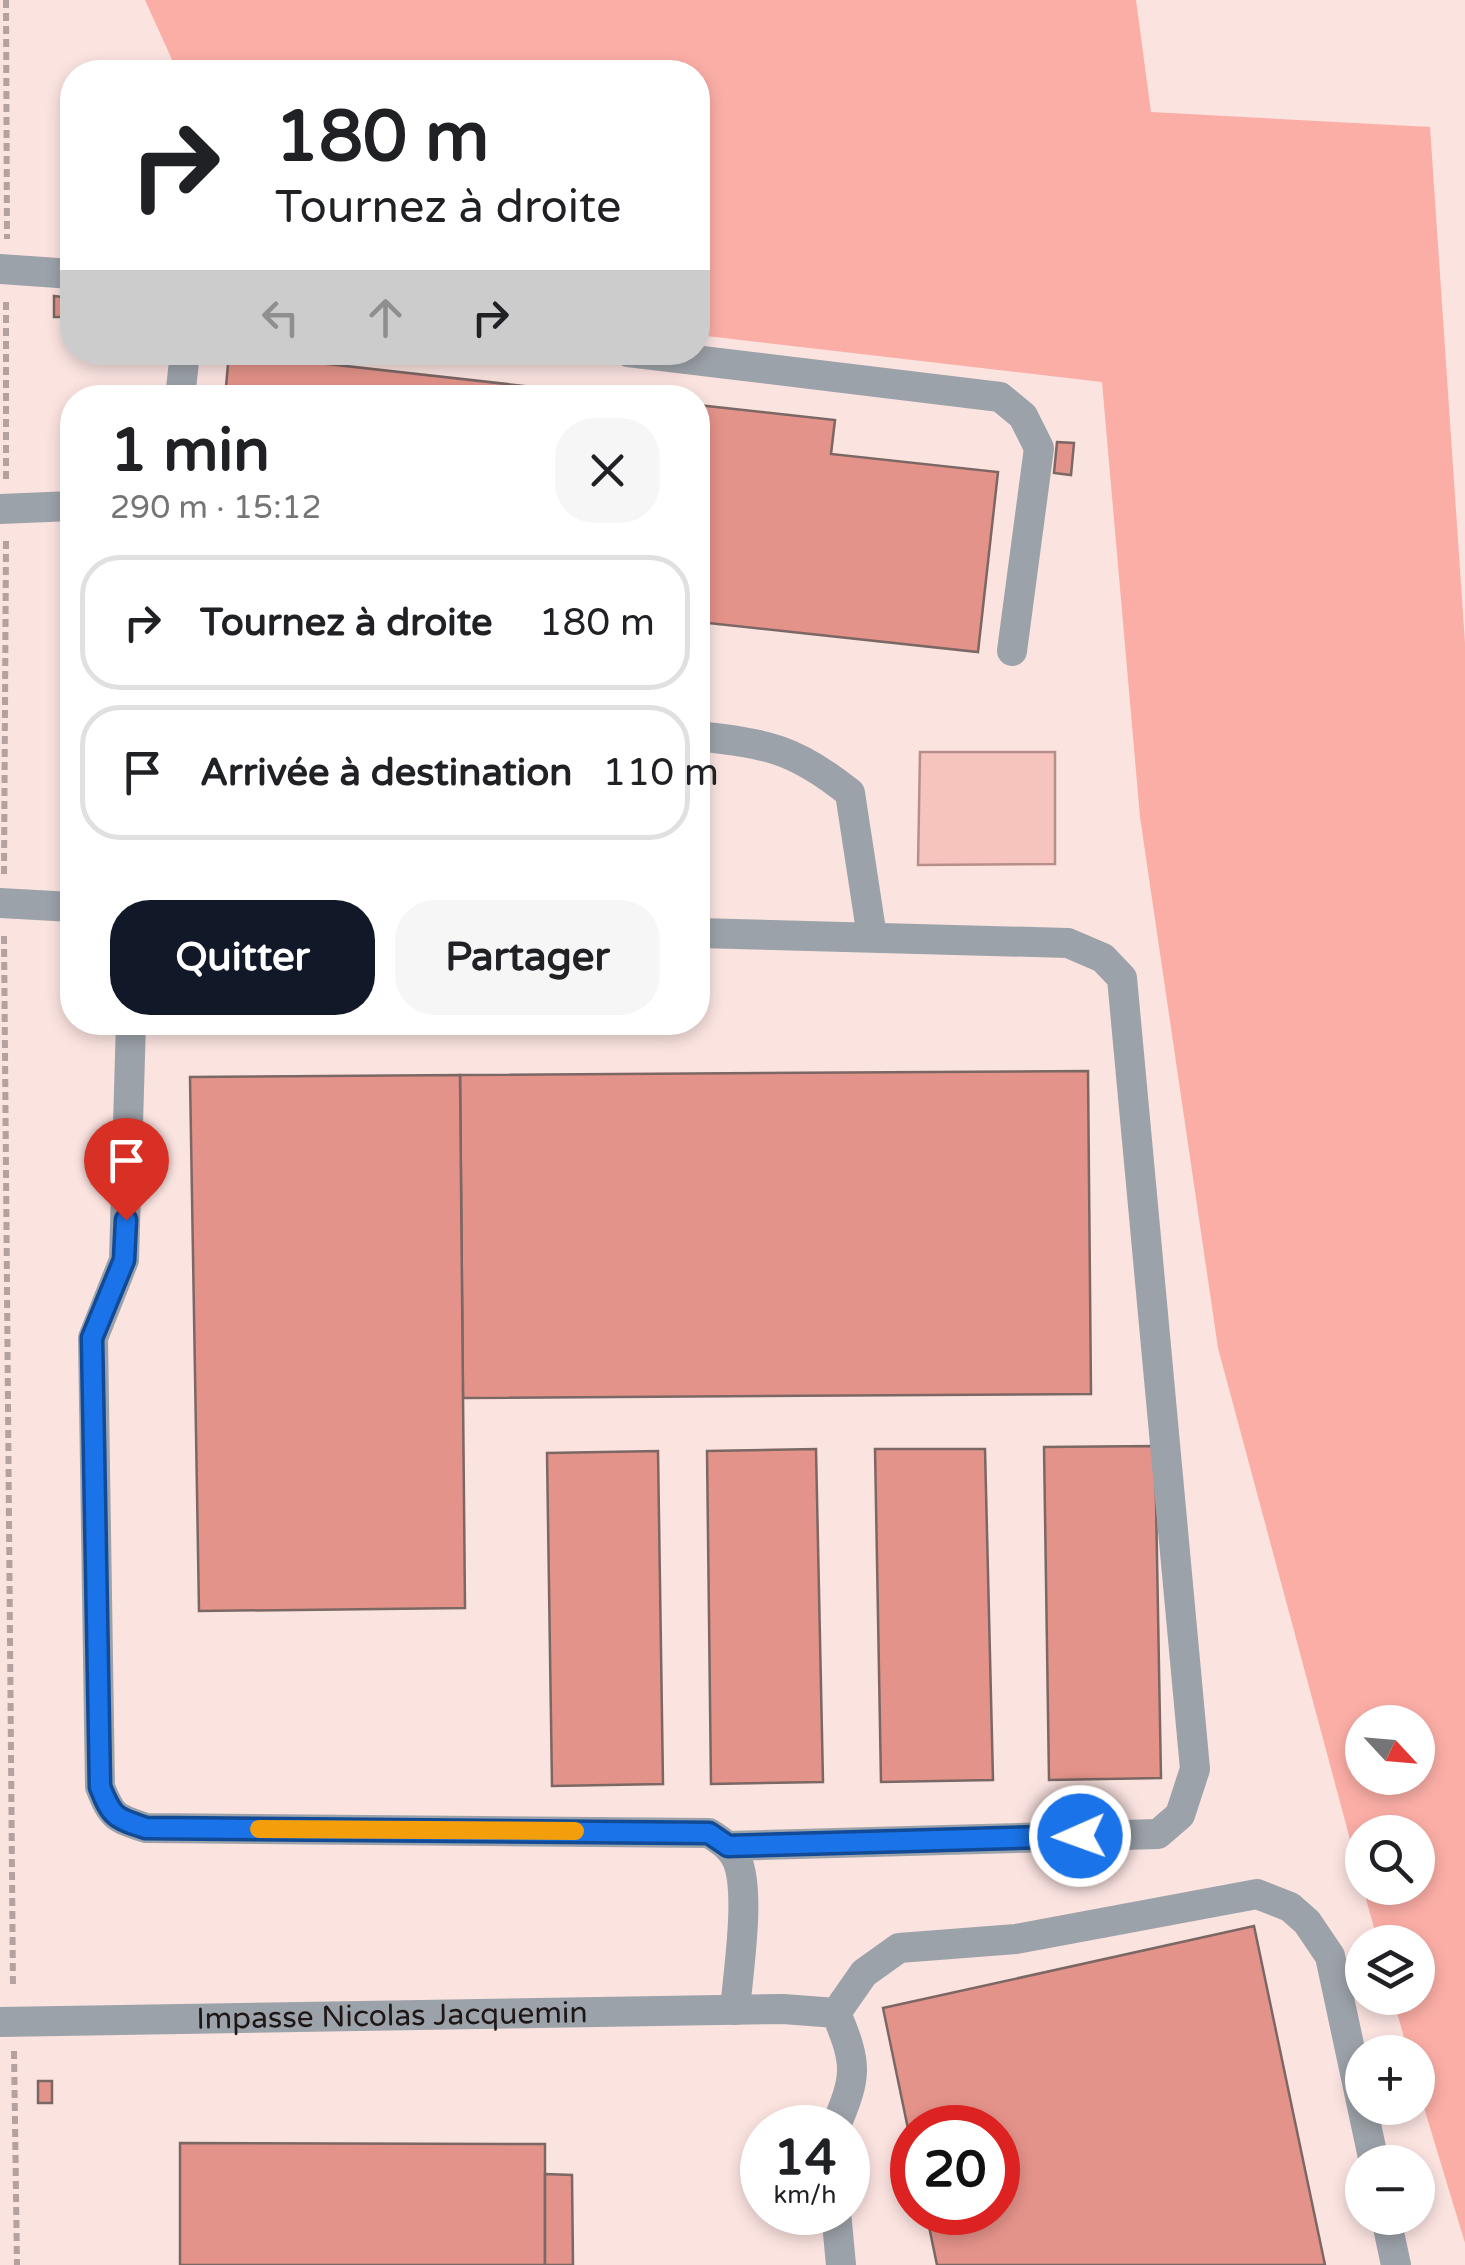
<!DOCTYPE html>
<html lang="fr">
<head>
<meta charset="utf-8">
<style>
  body { margin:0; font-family:"Varela Round",sans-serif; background:#f6f6f6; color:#202124; height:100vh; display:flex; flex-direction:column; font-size:38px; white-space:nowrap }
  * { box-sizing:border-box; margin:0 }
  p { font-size:32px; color:#757577 }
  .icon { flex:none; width:55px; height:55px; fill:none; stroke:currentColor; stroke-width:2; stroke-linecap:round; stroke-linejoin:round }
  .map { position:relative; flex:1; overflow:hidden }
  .panel { position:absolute; left:60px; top:385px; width:650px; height:650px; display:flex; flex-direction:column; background:#fff; border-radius:40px; box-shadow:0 5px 15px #0003 }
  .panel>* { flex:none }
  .banner { position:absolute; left:60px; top:60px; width:650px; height:305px; border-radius:40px; box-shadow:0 5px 15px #0003; background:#fff; color:#202124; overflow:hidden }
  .needle { width:65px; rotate:116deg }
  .tools { position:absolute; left:1345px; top:1705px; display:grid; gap:20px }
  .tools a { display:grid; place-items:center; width:90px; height:90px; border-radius:50%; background:#fff; box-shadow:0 5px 15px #0003; font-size:50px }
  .speed { position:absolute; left:740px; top:2105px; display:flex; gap:20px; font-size:50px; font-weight:700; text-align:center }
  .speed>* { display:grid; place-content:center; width:130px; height:130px; border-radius:50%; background:#fff; box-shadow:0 5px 15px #0003; line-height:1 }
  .speed small { font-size:25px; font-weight:400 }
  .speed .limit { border:15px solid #d22; background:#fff; color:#111 }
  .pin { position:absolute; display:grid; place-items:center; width:85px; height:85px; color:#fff; margin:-102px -42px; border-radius:50% 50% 50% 0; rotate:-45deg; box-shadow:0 0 10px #0007 }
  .pin .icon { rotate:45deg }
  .me { position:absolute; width:110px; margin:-55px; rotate:268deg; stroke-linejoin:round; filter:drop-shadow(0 0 8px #0008) }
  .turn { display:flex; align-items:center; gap:35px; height:210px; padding:0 50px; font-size:45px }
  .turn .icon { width:130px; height:130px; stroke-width:2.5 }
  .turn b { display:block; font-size:70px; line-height:85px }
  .lanes { display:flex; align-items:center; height:95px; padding:0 50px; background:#0003; justify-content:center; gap:50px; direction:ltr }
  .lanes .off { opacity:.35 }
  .round { display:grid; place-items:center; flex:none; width:105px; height:105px; border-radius:40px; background:#f6f6f6 }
  .summary { display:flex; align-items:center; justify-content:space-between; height:170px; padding:0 50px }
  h1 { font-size:60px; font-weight:700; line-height:75px }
  .primary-button { display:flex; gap:20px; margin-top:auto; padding:20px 50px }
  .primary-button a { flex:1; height:115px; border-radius:40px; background:#111827; color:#fff; font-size:40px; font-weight:700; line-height:115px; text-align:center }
  .primary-button a+a { background:#f6f6f6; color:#202124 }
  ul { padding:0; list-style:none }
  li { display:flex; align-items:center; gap:30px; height:135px; margin:0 20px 15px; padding:0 30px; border:5px solid #e0e0e0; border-radius:40px }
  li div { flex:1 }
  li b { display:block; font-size:38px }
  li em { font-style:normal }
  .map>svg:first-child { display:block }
  .green { fill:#fbaea6; fill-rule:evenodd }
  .water { fill:#f6c3bd; stroke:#b68f8b; stroke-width:2.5 }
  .building { fill:#e4938a; stroke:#7b6764; stroke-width:2.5 }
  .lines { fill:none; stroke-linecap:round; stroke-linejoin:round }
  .path { stroke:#b5a19f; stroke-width:6; stroke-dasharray:8 5; stroke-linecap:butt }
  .minor { stroke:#9ca2a9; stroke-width:30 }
  .route-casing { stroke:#114b97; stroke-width:25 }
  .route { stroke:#1a73e8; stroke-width:18 }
  .slow { stroke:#f59e0b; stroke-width:18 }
  .labels { text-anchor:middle; stroke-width:10; stroke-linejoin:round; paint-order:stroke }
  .street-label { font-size:30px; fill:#1f1616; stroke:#fff }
</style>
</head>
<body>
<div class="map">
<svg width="1465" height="2265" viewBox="0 0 1465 2265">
  <rect width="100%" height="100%" fill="#fbe3e0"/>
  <path class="green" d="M145,0H1136L1151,112L1430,127L1465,643V2243L1418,2088V2052H1408L1393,1998H1418V1942H1378L1363,1888H1418V1832H1362V1884L1218,1348L1140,817L1102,382L698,335V72H181L174,64ZM1362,1722H1418V1778H1362Z"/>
  <polygon class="water" points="920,752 1055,752 1055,864 918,865"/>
  <g class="building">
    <polygon points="54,296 72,298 72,317 54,317"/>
    <polygon points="229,353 632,398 225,398"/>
    <polygon points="698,405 835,420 831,454 998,472 978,652 698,622"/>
    <polygon points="1057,442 1074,443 1071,475 1054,473"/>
    <polygon points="1088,1071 1091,1394 463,1398 460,1075"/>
    <polygon points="460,1075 465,1608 199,1611 190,1077"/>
    <polygon points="1155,1446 1161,1778 1049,1780 1044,1447"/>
    <polygon points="816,1449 823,1782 711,1784 707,1451"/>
    <polygon points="875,1449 985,1449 993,1780 881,1782"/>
    <polygon points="658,1451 663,1784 552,1786 547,1453"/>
    <polygon points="1254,1926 1325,2265 937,2265 926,2212 998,2212 998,2128 912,2128 912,2148 883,2008"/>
    <rect x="38" y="2081" width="14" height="22"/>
    <polygon points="180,2143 545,2144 545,2265 180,2265"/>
    <polygon points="545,2174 572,2175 573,2265 545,2265"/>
  </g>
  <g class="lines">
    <g class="path">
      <polyline points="6,0 7,239"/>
      <polyline points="6,479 6,301"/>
      <polyline points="4,874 6,541"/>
      <polyline points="4,936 13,1989"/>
      <polyline points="14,2051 17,2265"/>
    </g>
    <g class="minor">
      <polyline points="0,269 72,274"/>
      <polyline points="628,352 1000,397 1023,416 1039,448 1012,651"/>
      <polyline points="180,398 185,352"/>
      <polyline points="0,509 72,506"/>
      <path d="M698,736C767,744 794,748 850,793L872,937"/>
      <polyline points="0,903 72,907"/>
      <polyline points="698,933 1068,943 1103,958 1122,978 1195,1769 1180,1815 1158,1834 728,1846"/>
      <path d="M131,1022L124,1260L93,1338L100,1787C112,1817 115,1818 146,1828L709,1833C720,1840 731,1847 737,1860C751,1892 738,1973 735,2010"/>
      <polyline points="836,2013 864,1973 899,1948 1016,1939 1257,1894 1290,1907 1307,1922 1330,1956 1374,2162"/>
      <path id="s1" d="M0,2022L783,2009L836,2013C858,2065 857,2076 835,2128"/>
      <polyline points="836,2212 841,2265"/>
      <polyline points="1386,2218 1396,2265"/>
    </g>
  </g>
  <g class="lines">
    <g class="route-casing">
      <path id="route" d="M126,1220L124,1260L92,1338L100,1787C112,1817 115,1818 146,1828L709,1833L728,1846L1080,1836"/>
    </g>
    <use href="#route" class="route"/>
    <polyline class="slow" points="259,1829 575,1831"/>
  </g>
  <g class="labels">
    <g class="street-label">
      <text dy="10" stroke="none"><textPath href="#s1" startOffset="392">Impasse Nicolas Jacquemin</textPath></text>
    </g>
  </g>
</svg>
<div class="tools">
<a><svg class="needle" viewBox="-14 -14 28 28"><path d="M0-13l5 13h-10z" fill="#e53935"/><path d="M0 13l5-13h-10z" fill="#757577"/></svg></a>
<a><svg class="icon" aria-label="search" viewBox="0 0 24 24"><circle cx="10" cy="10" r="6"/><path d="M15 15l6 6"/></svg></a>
<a><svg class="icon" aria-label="layers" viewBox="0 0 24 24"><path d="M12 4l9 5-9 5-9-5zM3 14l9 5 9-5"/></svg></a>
<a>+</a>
<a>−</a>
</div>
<div class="speed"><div>14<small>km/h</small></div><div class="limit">20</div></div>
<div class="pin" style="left:126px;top:1220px;background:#d93025"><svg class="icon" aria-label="arrive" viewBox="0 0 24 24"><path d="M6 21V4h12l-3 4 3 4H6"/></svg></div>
<svg class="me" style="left:1080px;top:1836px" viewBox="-20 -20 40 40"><circle r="17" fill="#1a73e8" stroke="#fff" stroke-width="3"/><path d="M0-11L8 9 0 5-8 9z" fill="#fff"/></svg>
<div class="banner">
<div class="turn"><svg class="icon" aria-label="right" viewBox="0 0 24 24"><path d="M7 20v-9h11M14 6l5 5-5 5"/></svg><div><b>180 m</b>Tournez à droite</div></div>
<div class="lanes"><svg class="icon off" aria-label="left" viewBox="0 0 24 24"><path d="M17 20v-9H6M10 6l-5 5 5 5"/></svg><svg class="icon off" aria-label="ahead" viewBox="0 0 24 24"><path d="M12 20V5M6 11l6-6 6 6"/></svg><svg class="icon" aria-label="right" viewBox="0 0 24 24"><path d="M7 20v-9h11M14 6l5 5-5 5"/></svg></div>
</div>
<section class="panel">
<div class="summary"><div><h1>1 min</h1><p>290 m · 15:12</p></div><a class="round"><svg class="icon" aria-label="close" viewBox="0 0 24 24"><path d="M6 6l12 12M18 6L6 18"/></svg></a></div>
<ul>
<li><svg class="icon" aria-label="right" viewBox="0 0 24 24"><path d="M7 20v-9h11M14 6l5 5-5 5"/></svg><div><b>Tournez à droite</b></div><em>180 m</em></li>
<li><svg class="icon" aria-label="arrive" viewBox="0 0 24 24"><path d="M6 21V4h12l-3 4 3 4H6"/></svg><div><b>Arrivée à destination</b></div><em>110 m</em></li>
</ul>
<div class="primary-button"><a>Quitter</a><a>Partager</a></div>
</section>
</div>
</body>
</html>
